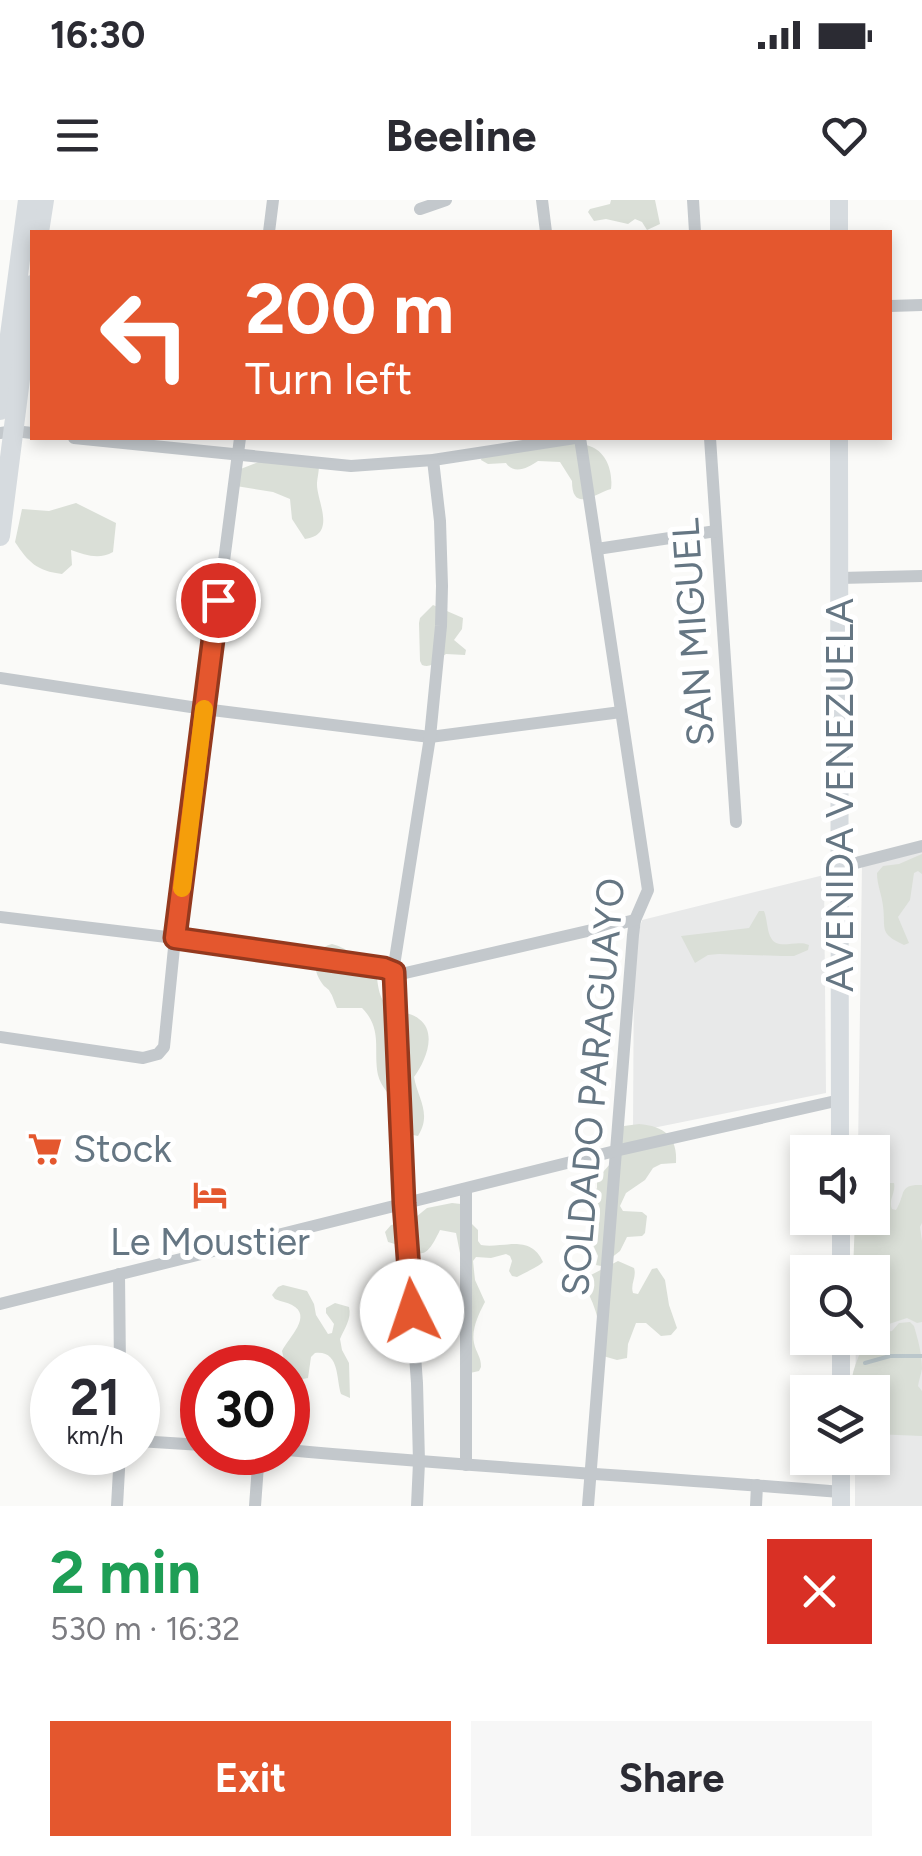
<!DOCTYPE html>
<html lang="en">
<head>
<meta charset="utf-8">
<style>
  body { margin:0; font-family:Figtree,sans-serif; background:#f7f7f7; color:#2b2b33; height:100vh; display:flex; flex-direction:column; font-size:38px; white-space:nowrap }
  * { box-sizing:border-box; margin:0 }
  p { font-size:32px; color:#7c7c81 }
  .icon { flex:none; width:55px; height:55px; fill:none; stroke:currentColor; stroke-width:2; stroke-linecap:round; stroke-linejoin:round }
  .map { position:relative; height:1306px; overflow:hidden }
  .sheet { display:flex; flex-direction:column; background:#fff; flex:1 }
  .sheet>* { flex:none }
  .banner { position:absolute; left:30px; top:30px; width:862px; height:210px; border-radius:0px; box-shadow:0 5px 15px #0003; background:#e4572e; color:#fff; overflow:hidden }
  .controls { position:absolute; left:790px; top:935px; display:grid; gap:20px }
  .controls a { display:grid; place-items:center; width:100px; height:100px; border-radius:0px; background:#fff; box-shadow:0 5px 15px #0003; font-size:50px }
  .speed { position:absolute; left:30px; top:1145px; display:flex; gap:20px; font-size:50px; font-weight:700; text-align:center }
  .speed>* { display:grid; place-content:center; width:130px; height:130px; border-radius:50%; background:#fff; box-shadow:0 5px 15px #0003; line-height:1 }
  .speed small { font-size:25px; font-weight:400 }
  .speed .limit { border:15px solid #d22; background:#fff; color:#111 }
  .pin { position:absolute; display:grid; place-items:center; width:85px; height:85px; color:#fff; margin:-42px; border:5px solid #fff; border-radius:50%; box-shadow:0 2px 10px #0007 }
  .me { position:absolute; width:110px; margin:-55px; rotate:356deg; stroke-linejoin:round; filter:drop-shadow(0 0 8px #0008) }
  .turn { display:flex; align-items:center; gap:35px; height:210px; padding:0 50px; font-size:45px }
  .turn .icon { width:130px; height:130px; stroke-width:2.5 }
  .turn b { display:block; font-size:70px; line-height:85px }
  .round { display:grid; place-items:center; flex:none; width:105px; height:105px; border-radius:0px; background:#f7f7f7 }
  .headline { display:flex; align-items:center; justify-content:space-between; height:170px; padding:0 50px }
  h1 { font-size:60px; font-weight:700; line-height:75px; color:#1e9e55 }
  .cta { display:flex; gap:20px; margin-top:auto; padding:20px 50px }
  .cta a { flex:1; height:115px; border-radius:0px; background:#e4572e; color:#fff; font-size:40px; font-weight:700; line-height:115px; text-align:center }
  .cta a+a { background:#f7f7f7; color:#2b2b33 }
  .status { display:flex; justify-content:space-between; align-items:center; height:70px; padding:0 50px; background:#fff; direction:ltr }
  .status svg { height:28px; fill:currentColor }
  header { display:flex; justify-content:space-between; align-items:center; height:130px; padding:0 50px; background:#fff; font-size:45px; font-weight:700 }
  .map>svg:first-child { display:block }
  .built { fill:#e8e9e9 }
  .green { fill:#dadfd7 }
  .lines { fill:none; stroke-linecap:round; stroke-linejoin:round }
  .stream { stroke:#bbc7cb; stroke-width:4 }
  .street { stroke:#c3c8cc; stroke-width:12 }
  .secondary { stroke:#d6dbdf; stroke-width:18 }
  .primary { stroke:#d6dbdf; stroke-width:20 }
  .route-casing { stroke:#94391e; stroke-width:25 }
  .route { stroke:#e4572e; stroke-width:18 }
  .slow { stroke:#f59e0b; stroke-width:18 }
  .labels { text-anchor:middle; stroke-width:10; stroke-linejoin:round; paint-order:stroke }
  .street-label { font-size:38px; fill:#657683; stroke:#fff }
  .poi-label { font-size:38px; fill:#657683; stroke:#fff; text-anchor:start }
</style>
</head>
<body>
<div class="status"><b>16:30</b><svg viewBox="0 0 49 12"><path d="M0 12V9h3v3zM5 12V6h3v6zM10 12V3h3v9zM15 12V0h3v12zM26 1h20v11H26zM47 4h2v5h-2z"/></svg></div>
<header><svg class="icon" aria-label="menu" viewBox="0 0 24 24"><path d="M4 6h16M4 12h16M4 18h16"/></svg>Beeline<svg class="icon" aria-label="heart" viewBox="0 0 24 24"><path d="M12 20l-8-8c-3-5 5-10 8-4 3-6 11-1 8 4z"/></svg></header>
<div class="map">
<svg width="922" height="1306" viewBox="0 0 922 1306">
  <rect width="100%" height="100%" fill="#fafaf8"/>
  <g class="built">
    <polygon points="922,651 922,1306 855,1306 855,1258 872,1258 872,1192 855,1192 856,1138 872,1138 872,952 858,952 862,665"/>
    <polygon points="824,675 826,893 633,932 634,750 642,720"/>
  </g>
  <g class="green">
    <polygon points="611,0 655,0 660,24 647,30 642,22 635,19 628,24 606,19 594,21 588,12 590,9 610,4"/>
    <path d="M560,242C570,243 584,243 592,247C608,254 613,274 611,289C596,293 572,314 572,281L560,262L538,261C528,268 514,275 506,263L488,264L481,260L482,255Z"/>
    <path d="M271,257L318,259C320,269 318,273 317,283C316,300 338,335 305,339L292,319L290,299L273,292L236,286L238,270Z"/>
    <path d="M76,303L116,323L113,352C99,360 85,355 71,350L72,365L62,374C37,371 28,362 15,342L22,309L49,311Z"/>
    <path d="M433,405L463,418L462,429L454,440L466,450L465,455L446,454C437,459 433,469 422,465L420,461L419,423L420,418Z"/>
    <path d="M922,654V674L918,671L914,673L910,700L898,717L909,743L904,745C878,733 886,729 883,706C882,695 877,685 877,673L883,666L899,664Z"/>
    <path d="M759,711H764C767,718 767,729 770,736C777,752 795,739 809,745L808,750L794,756H782L719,754L708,755L695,763L681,736L749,728Z"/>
    <path d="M332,744C350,748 360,762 376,771C378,783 378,799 389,807C398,813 411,812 419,819C438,833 425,862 414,877C418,899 432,914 418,936L403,933C400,923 399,911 394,902C389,893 381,887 378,875C373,850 383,829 362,808H337C334,802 333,796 330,792C329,789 326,788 324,786C311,770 311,749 332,744Z"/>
    <path d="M639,924C664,926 678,937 676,963L661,964L653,968L645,980L626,993L620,1006L623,1011L642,1012L647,1016L645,1033L642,1036L627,1037L620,1051L601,1066L596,1065L598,1056L590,1038L591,1024L587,1005L597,988V979L610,964L624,926Z"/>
    <path d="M889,983H894C896,993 888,1000 892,1009L896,1010C906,994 898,984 922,985V1023L920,1027L922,1041V1122L917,1123L907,1118L877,1128L873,1127L872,1072H853L855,1018H872L873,989Z"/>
    <path d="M452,1003L470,1005L471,1023L478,1030V1041L481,1045C503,1049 530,1033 543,1062C538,1067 524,1073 517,1077L512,1076L509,1071L512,1061L510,1056L506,1054L491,1058L476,1057L473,1061L475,1080L485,1102C479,1113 471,1130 474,1143C476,1153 481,1156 481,1167L479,1171L470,1173L464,1073L456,1033L440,1030C422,1068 420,1050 388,1042L385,1032L391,1025L411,1021L427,1008Z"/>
    <path d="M618,1061L634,1068C637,1077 630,1084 633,1093L638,1094L652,1069L657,1068L665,1080L669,1105L677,1128L671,1135L661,1136L646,1123H636L628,1144L627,1158L617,1160L603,1156C601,1131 598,1108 584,1086L587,1077Z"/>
    <path d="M283,1085L307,1091L314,1104L316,1115L328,1134L332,1133L334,1124L326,1113V1108L335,1103L349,1107C352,1119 344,1129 340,1139L342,1150L349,1163L350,1198L341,1194C336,1179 340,1150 315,1153L311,1157L308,1178L292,1181L288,1177L282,1151C289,1137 313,1116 292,1105C287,1102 281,1102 275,1099L272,1095L278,1087Z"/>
    <path d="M910,1122L914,1126C918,1140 922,1153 922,1169C921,1174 919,1180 918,1186L922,1191V1236L873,1234L872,1192H851C850,1173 859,1154 868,1138H872L873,1134L892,1131L899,1123Z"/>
  </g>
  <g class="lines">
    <polyline class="stream" points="865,1163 890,1156 922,1156"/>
    <g class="street">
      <polyline points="542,0 546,32"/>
      <polyline points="693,0 695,32"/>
      <polyline points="420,9 446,0"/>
      <polyline points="269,32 273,0"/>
      <polyline points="890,106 922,105"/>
      <polyline points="0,233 14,231 32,233"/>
      <polyline points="74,238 351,266 433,260 575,238"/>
      <polyline points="580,238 648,690 635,720 633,735 588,1306"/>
      <polyline points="710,238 736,622"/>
      <polyline points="597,349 716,331"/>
      <polyline points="840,378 922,376"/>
      <polyline points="0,478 204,509 430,537 621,512"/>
      <polyline points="840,667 922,646"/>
      <polyline points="0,717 175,738 385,768 401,774 635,720"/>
      <polyline points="0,837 143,858 158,854 164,847 175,738 240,238"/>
      <polyline points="466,989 466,1265"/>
      <polyline points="119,1074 120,1168"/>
      <polyline points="0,1104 615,951 840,900"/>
      <polyline points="138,1241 202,1245"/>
      <path d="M288,1250C472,1267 657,1277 841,1292"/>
      <polyline points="117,1306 120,1252"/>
      <polyline points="255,1306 259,1252"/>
      <polyline points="417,1306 419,1262 417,1183 404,1003 393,772 430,537 441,426 442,386 440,321 433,260"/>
      <polyline points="756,1306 757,1285"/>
    </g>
    <g class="secondary">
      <polyline points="839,32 839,0"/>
      <polyline points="839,238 840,952"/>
      <polyline points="841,1018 841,1072"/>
      <polyline points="841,1138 841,1192"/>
      <polyline points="841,1258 841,1306"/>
    </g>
    <g class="primary">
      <polyline points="39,32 44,0"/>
      <polyline points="0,210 28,0"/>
      <polyline points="0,336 32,85"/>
    </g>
  </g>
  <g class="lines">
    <g class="route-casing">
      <polyline id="route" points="218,400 175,738 384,768 394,772 404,1003 412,1111"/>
    </g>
    <use href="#route" class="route"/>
    <polyline class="slow" points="182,688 204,509"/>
  </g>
  <defs>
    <g id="supermarket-bare" transform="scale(2.7)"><path d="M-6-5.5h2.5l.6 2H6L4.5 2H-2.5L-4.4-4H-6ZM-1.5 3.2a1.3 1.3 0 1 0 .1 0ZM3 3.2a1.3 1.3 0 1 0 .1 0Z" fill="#e4572e" stroke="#fff" stroke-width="2.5" paint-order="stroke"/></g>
    <g id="hotel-bare" transform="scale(2.7)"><path d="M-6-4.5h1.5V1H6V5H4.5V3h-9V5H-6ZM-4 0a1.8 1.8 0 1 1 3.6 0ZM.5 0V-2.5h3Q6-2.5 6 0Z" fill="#e4572e" stroke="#fff" stroke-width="2.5" paint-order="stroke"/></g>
  </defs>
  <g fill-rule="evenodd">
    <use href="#supermarket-bare" x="45" y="949"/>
    <use href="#hotel-bare" x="210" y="995"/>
  </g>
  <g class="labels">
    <g class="street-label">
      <text transform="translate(693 432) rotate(-94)" y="13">SAN MIGUEL</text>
      <text transform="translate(840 595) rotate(-90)" y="13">AVENIDA VENEZUELA</text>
      <text transform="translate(593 887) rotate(-85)" y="13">SOLDADO PARAGUAYO</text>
    </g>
    <g class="poi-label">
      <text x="73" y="962">Stock</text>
      <text x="210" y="1055" text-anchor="middle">Le Moustier</text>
    </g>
  </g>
</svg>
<div class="controls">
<a><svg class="icon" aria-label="sound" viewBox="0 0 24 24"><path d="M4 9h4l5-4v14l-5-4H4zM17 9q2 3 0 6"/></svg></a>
<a><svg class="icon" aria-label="search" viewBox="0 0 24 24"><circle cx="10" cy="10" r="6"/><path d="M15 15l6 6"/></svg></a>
<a><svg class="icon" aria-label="layers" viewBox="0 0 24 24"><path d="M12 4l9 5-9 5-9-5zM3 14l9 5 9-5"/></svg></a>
</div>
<div class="speed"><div>21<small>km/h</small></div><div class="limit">30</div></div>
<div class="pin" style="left:218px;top:400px;background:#d93025"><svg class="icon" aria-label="arrive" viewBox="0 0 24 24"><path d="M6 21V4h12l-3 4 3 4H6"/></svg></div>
<svg class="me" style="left:412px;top:1111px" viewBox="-20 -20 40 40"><circle r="19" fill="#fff"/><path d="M0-13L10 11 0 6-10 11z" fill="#e4572e"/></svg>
<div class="banner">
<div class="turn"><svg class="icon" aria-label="left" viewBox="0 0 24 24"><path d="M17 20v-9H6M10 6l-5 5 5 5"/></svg><div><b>200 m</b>Turn left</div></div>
</div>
</div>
<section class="sheet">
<div class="headline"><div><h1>2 min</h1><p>530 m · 16:32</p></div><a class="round" style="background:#d93025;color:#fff"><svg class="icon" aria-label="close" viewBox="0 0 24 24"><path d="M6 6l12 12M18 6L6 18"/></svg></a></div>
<div class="cta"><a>Exit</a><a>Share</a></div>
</section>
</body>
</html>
